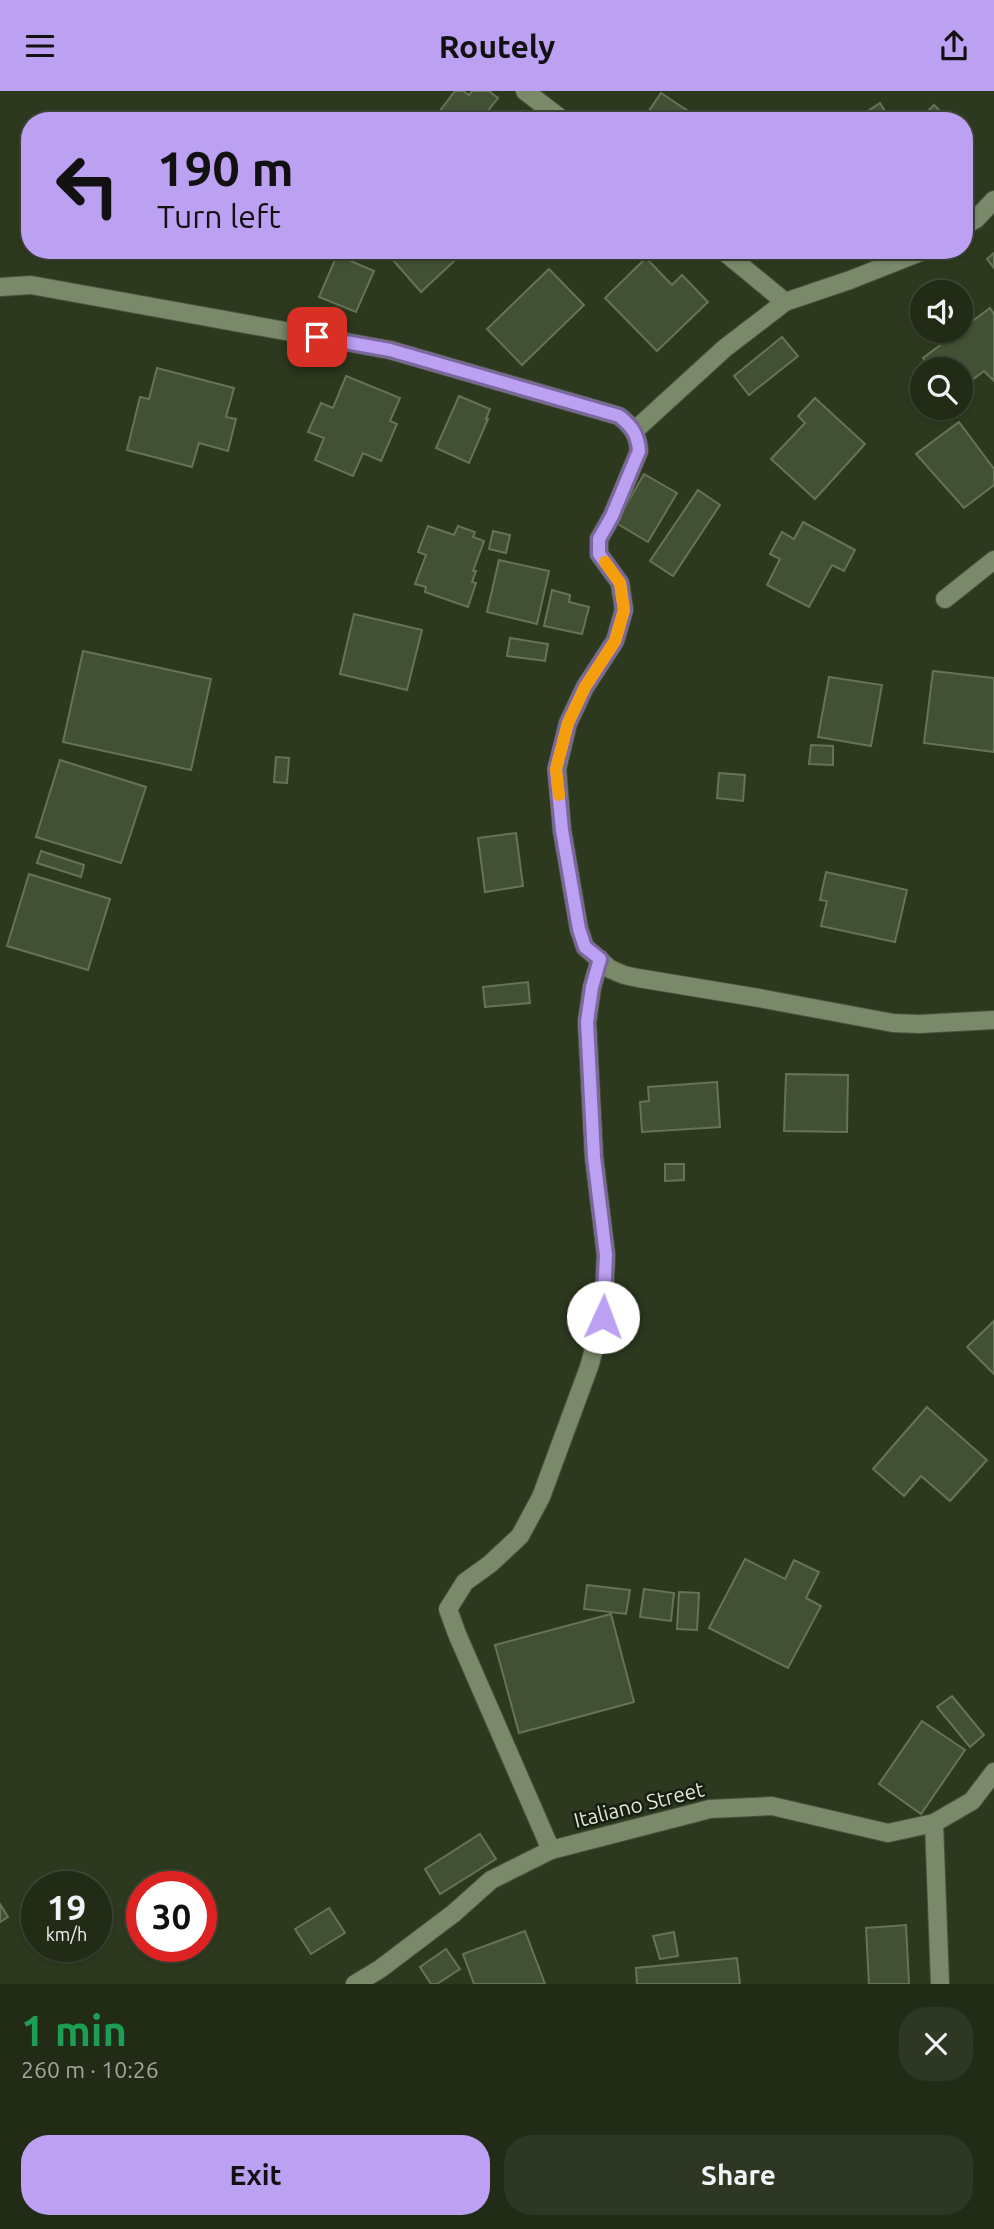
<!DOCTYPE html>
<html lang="en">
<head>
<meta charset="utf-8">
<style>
  body { margin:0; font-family:Ubuntu,sans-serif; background:#2d3723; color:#f1f3f6; height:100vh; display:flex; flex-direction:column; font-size:26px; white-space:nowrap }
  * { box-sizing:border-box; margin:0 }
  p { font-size:23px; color:#a2a7a1 }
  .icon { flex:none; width:38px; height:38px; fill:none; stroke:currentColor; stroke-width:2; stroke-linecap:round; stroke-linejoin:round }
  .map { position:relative; height:1893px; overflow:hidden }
  .side { display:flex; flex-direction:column; background:#212b16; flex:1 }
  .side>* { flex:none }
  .guide { position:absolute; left:21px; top:21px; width:952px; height:147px; border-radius:28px; box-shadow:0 2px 5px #0004,0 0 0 2px #3e4735; background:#bca0f2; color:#111; overflow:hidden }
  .fabs { position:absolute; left:910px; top:189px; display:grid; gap:14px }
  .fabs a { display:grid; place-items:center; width:63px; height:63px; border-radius:50%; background:#212b16; box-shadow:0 2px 5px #0004,0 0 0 2px #3e4735; font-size:35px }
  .speed { position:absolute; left:21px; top:1780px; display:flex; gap:14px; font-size:35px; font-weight:700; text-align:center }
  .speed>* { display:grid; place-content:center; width:91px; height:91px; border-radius:50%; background:#212b16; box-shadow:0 2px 5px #0004,0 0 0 2px #3e4735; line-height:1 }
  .speed small { font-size:18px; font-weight:400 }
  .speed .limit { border:10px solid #d22; background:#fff; color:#111 }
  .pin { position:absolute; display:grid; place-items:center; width:60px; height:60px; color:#fff; margin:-30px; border-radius:14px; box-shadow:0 4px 10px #0006 }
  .me { position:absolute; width:77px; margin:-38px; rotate:2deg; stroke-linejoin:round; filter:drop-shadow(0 0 5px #0008) }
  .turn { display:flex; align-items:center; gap:24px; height:147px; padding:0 21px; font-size:32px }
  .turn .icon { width:91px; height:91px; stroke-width:2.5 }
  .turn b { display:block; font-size:49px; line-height:60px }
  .round { display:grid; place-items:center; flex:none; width:74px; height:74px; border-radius:28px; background:#2d3723 }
  .summary { display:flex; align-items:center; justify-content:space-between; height:119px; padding:0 21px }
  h1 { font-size:42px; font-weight:700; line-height:52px; color:#1e9e55 }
  .action { display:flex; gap:14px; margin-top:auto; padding:14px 21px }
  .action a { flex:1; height:80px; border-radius:28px; background:#bca0f2; color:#111; font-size:28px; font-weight:700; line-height:80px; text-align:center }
  .action a+a { background:#2d3723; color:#f1f3f6 }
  header { display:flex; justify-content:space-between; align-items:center; height:91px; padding:0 21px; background:#bca0f2; color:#111; font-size:32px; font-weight:700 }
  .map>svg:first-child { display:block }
  .building { fill:#425034; stroke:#657456; stroke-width:2 }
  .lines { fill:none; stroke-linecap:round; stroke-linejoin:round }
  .street-casing { stroke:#4a543d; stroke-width:20 }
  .street { stroke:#7a896a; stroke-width:18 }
  .route-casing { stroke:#7a689d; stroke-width:18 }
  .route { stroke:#bca0f2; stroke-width:12 }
  .slow { stroke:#f59e0b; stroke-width:12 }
  .labels { text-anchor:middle; stroke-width:5; stroke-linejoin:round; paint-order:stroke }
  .street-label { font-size:21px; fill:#e0e9d8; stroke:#181e12 }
</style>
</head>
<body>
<header><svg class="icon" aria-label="menu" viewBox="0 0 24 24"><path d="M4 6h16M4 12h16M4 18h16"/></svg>Routely<svg class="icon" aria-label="share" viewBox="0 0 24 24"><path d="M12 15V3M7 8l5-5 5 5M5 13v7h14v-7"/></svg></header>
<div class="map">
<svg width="994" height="1893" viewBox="0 0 994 1893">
  <rect width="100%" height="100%" fill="#2c391e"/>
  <g class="building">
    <polygon points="455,0 463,0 469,4 472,0 489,0 498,7 480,30 432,30"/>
    <polygon points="661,2 703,30 642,30"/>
    <polygon points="880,12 888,25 880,30 871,30 865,22"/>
    <polygon points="934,14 950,30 918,30"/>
    <polygon points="384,159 466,159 421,201"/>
    <polygon points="543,159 564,159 553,169"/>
    <polygon points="994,162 994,177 987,168"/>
    <polygon points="337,164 374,180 356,221 319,206"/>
    <polygon points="646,167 672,194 682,184 708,211 657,260 605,207"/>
    <polygon points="549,178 584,214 522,274 487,238"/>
    <polygon points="990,217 994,223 994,290 984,280 964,295 961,290 961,278 951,276 948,278 931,278 923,267"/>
    <polygon points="782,246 798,265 749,304 734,285"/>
    <polygon points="157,277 234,297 226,326 236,328 228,360 199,352 192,376 127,359 140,306 149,308"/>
    <polygon points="346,285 400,307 390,330 397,333 381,370 363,362 353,385 315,369 324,347 308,341 321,312 333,317"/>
    <polygon points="459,305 490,318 486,328 488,328 469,372 436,357"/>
    <polygon points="815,307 865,353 815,408 771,368 805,332 798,325"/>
    <polygon points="959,331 994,378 994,394 964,417 916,363"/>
    <polygon points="644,383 677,402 648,451 616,432"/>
    <polygon points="698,399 720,414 673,485 650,470"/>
    <polygon points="803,431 855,459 844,480 832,474 809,516 767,494 780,468 770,463 782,441 794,448"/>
    <polygon points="428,435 454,444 458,435 475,441 473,446 484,450 473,480 476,480 472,491 476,492 468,516 425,501 426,496 415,493 426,464 418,461"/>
    <polygon points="493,440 510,444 506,462 489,458"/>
    <polygon points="499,469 549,480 537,533 487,521"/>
    <polygon points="552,499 570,504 569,511 589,516 582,543 544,535"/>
    <polygon points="354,523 422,539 407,599 340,583"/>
    <polygon points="510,547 548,553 545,570 507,565"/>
    <polygon points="83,560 211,588 191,679 63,651"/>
    <polygon points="933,580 994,587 994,661 924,652"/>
    <polygon points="829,586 882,594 871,655 818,646"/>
    <polygon points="811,654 833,655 833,674 809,673"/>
    <polygon points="276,666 289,667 287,692 274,691"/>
    <polygon points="60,669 146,696 121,772 36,746"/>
    <polygon points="719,682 745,684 743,710 717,707"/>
    <polygon points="516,742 523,795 485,801 478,747"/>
    <polygon points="41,760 84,774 81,786 37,772"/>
    <polygon points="826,781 907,799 895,851 821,835 827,810 820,809"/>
    <polygon points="29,783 110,808 88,879 7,855"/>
    <polygon points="528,891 530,912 485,916 483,896"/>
    <polygon points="786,983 848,984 847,1041 784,1040"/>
    <polygon points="717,991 720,1036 642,1041 640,1011 649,1010 648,996"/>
    <polygon points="665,1073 684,1073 684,1089 665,1090"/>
    <polygon points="994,1230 994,1283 967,1256"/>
    <polygon points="927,1316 987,1369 950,1410 921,1385 904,1405 873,1378"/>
    <polygon points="745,1468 785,1488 794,1469 819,1481 806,1507 821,1515 788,1577 709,1537"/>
    <polygon points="587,1494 630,1499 626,1523 584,1518"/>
    <polygon points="644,1498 674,1502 671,1530 640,1526"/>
    <polygon points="679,1501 699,1502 697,1539 677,1538"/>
    <polygon points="611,1523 634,1611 519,1642 495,1554"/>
    <polygon points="952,1605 984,1644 970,1656 937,1616"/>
    <polygon points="922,1630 965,1659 921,1723 879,1693"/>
    <polygon points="480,1743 496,1768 440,1803 425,1778"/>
    <polygon points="0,1813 8,1826 0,1831"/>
    <polygon points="329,1817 345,1842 311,1863 295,1838"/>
    <polygon points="906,1834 909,1893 869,1893 866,1837"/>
    <polygon points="525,1840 545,1893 474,1893 463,1863"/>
    <polygon points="674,1841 678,1865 660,1868 653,1845"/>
    <polygon points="446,1858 460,1878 437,1893 431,1893 420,1876"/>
    <polygon points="737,1867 740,1893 637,1893 636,1877"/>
  </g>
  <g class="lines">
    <g class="street-casing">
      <g id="street">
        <polyline points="525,0 564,30"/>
        <polyline points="964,135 976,128 994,109"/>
        <polyline points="722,159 785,211"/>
        <path d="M0,196L31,194L390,259L619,325C632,335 638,344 639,360L612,425L599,448V463L620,492L624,519L615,550L585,596L568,632L557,678L562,739L579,838L585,856L610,878L624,884L638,887L759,907L893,932L919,933L994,929"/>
        <polyline points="634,340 725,257 785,211 850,189 926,159"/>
        <polyline points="945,508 994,469"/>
        <polyline points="934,1732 940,1893"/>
        <polyline points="551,1759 457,1543 448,1518 465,1491 490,1473 520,1445 541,1406 589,1276 603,1226 606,1164 594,1066 587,931 592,896 600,868"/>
        <polyline points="355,1893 380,1878 454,1822 491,1789 551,1759 710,1718 772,1715 888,1742 934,1732 972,1710 994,1681"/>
      </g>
    </g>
    <use href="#street" class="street"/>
  </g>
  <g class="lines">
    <g class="route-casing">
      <path id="route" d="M317,246L390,259L619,325C632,335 638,344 639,360L612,425L599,448V463L620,492L624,519L615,550L585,596L568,632L556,678L562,739L579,838L585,856L600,868L592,896L587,931L594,1066L606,1164L603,1226"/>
    </g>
    <use href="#route" class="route"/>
    <polyline class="slow" points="559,704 556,678 568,632 585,596 615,550 624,519 620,492 605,471"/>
  </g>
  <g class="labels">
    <g class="street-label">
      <text transform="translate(639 1714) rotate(-14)" y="7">Italiano Street</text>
    </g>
  </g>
</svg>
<div class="fabs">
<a><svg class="icon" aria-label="sound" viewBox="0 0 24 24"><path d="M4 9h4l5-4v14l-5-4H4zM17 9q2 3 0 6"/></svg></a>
<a><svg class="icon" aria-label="search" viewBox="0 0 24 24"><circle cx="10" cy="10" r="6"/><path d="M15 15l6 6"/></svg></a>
</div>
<div class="speed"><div>19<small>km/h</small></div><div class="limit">30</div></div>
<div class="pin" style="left:317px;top:246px;background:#d93025"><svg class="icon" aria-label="arrive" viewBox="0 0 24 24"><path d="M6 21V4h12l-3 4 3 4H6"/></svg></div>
<svg class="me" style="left:603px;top:1226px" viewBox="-20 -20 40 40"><circle r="19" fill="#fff"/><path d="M0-13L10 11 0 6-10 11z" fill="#bca0f2"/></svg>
<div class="guide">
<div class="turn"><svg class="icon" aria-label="left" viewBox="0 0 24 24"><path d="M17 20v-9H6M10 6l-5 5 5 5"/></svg><div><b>190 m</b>Turn left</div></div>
</div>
</div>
<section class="side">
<div class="summary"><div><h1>1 min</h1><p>260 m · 10:26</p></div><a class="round"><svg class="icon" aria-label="close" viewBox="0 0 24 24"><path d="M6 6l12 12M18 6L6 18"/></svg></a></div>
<div class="action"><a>Exit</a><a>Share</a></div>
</section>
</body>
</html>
